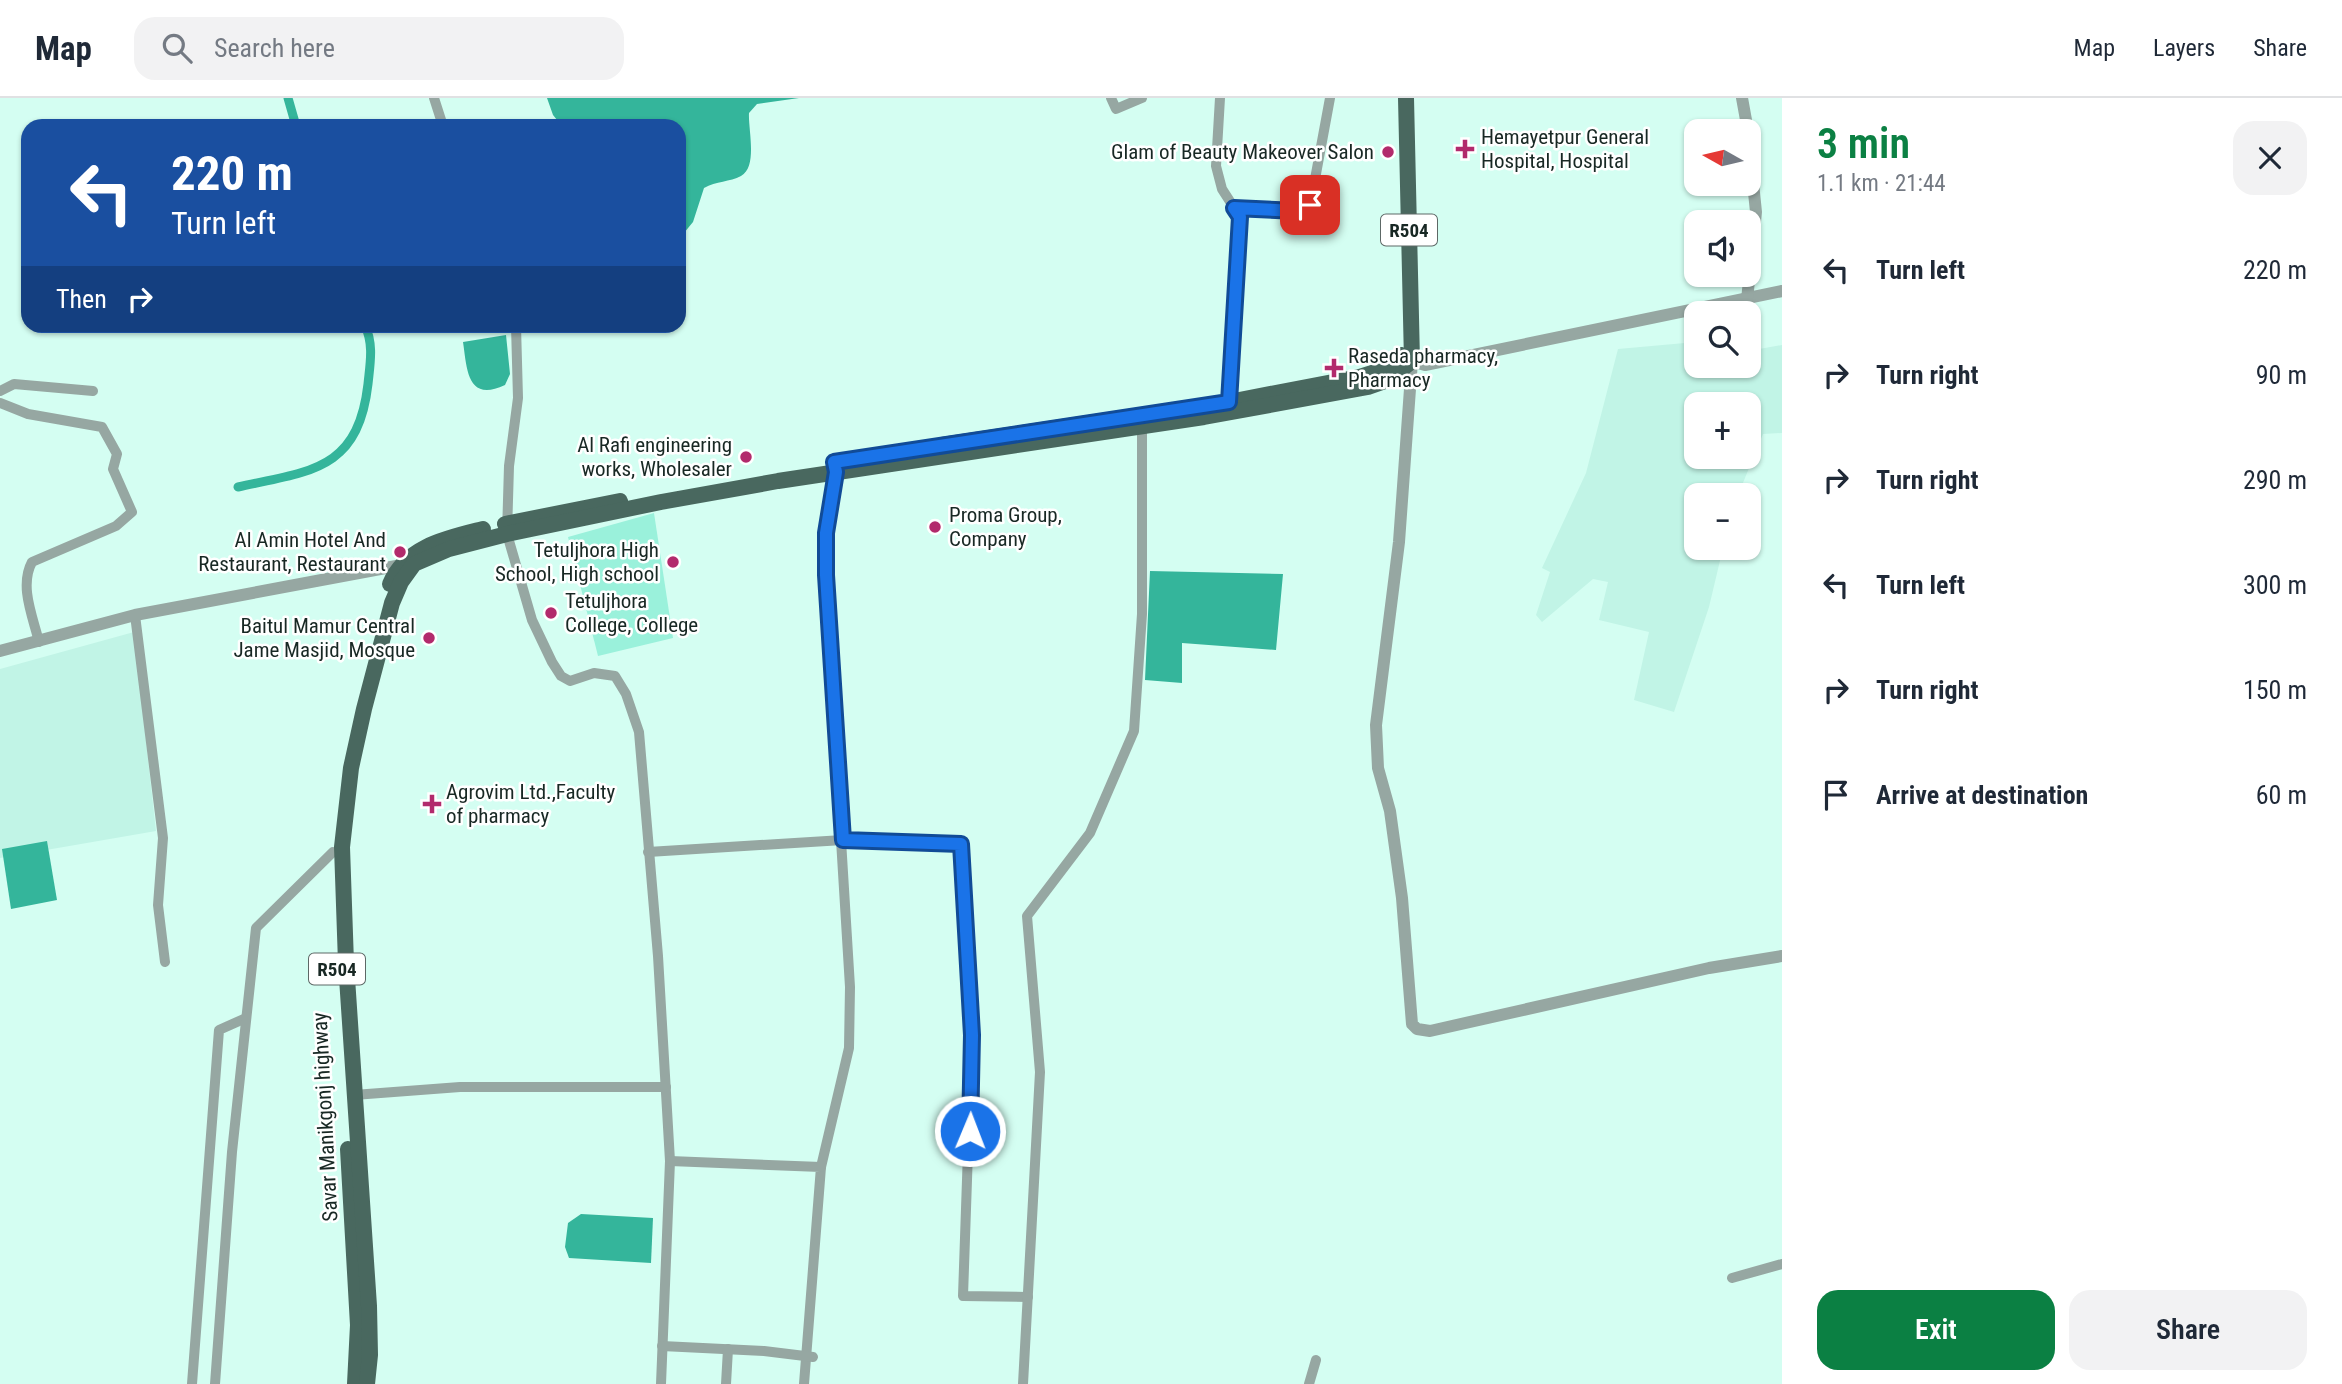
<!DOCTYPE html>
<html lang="en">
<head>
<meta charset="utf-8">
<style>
  body { margin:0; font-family:"Roboto Condensed",sans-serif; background:#f2f2f3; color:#1f2937; height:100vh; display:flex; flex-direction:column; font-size:26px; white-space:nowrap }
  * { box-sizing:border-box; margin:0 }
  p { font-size:23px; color:#747a83 }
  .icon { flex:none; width:38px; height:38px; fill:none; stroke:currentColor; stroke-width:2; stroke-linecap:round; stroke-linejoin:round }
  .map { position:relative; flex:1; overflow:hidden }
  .sheet { display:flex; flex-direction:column; background:#fff; width:560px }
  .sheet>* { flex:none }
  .guide { position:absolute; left:21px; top:21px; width:665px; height:214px; border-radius:21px; box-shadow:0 2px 5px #0004; background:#1a4fa0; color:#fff; overflow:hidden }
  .needle { width:46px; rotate:278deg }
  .fabs { position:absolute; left:1684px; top:21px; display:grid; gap:14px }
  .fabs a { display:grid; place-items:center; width:77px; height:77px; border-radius:14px; background:#fff; box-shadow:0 2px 5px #0004; font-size:35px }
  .pin { position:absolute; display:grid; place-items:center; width:60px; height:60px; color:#fff; margin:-30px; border-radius:14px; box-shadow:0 4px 10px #0006 }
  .me { position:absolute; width:77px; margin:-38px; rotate:1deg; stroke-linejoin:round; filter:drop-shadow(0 0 5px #0008) }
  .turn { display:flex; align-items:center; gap:24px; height:147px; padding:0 35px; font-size:32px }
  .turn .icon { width:91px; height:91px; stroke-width:2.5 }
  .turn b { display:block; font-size:49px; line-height:60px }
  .then { display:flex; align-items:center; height:66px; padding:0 35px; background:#0003; gap:14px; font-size:26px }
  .round { display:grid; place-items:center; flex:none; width:74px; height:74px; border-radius:21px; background:#f2f2f3 }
  .overview { display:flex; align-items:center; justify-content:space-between; height:119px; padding:0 35px }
  h1 { font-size:42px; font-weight:600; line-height:52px; color:#0b8043 }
  .button { display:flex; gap:14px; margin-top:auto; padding:14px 35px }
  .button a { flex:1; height:80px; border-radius:21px; background:#0b8043; color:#fff; font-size:28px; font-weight:600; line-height:80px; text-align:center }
  .button a+a { background:#f2f2f3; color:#1f2937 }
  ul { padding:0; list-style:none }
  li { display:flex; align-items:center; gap:21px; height:105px; padding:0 35px }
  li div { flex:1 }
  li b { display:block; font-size:26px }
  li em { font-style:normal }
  header { display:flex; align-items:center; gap:42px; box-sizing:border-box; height:98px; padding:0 35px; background:#fff; border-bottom:2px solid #e0e1e3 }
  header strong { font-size:33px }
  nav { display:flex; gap:38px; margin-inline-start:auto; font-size:24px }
  .search { width:490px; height:63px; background:#f2f2f3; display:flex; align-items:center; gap:18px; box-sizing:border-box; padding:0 24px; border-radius:21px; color:#747a83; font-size:26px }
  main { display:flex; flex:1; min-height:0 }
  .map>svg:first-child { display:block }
  .built { fill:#c1f4e6; fill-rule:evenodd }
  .green { fill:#9af1db }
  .water { fill:#34b59b }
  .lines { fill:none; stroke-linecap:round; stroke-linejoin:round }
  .canal { stroke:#34b59b; stroke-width:9 }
  .minor { stroke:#96a7a2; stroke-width:10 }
  .tertiary { stroke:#96a7a2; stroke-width:12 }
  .primary { stroke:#49685f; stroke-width:16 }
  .route-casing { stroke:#114b97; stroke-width:18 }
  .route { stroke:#1a73e8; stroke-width:12 }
  .poi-dot { fill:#b22a6c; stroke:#fff; stroke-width:2.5 }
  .labels { text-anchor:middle; stroke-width:5; stroke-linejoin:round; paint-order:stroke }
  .shield { fill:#fff; stroke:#5d6866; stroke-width:2 }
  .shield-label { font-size:19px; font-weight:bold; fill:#182824 }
  .poi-label { font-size:21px; fill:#182824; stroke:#fff; text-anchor:start }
  .street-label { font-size:21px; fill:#182824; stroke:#fff }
</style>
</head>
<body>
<header>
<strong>Map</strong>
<div class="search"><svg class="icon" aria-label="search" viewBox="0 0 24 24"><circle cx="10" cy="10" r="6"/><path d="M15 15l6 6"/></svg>Search here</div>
<nav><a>Map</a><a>Layers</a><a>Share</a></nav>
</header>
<main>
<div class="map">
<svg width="1782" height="1286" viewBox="0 0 1782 1286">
  <rect width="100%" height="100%" fill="#d4fef2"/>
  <g class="built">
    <path d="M1696,244V268H1748V253L1782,247V335L1763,336L1738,397H1696V450H1723L1709,509L1674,614L1634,602L1649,534L1599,522L1608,484L1593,481L1542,524L1536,517L1550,474L1542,470L1586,375L1618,251ZM1696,306H1748V359H1696Z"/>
    <polygon points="134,534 156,733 0,760 0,571"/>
  </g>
  <polygon class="green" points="654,415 673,540 598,558 568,439"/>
  <g class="water">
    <path d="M547,0H799L757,6L749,15C748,31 758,69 741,78C730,84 716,83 704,90L693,124L679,141V28H562L553,17Z"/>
    <path d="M506,237L510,276L505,287C467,305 467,271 463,244Z"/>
    <polygon points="1150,473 1283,476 1276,552 1182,545 1182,585 1145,582"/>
    <polygon points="47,743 57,802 11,811 2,751"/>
    <polygon points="581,1116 653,1120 651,1165 569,1160 565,1149 568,1125"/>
  </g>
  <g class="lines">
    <g class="canal">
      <polyline points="288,0 296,28"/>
      <path d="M238,389C310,373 358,373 368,286C370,266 374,246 365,228"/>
    </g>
    <g class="minor">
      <polyline points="434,0 443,28"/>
      <polyline points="1111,0 1116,11 1142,0"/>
      <polyline points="1220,0 1216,68 1222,91 1240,119 1229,304"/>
      <polyline points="1234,110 1306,111 1313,92 1330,0"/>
      <polyline points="516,228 518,300 509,368 507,436 532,522 552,564 561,578 570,583 594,575 615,578 626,596 639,634 658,858 670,1063 661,1286"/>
      <polyline points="0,293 14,286 93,293"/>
      <path d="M0,305L28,316L102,329L117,356L113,371L132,414L116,428L32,464C19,488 33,519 39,544"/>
      <polyline points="834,364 836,374 826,435 826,477 843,742"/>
      <polyline points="135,517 163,740 158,807 165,864"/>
      <polyline points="648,754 843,742 961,746 972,937 963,1198 1028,1199"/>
      <polyline points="354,997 460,989 666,989"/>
      <polyline points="670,1063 821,1069 804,1286"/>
      <polyline points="821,1069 849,950 850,889 841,742"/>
      <polyline points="1732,1180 1782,1166"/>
      <polyline points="662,1248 764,1253 813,1259"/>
      <polyline points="192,1286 219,932 246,920"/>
      <polyline points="215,1286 232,1054 256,830 333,754"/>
      <polyline points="726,1286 728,1251"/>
      <polyline points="1023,1286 1040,974 1027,818 1090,735 1134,633 1142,516 1142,323"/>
      <polyline points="1309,1286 1316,1262"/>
    </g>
    <g class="tertiary">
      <polyline points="1742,0 1748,33"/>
      <polyline points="1782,193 1425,267 1412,263 1399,444 1376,627 1378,670 1390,713 1402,800 1412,926 1417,931 1430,933 1709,870 1782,858"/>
      <polyline points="1747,202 1756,114 1748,36"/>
      <polyline points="0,553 135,517 407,466"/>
    </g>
    <g class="primary">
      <polyline points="942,347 1229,304 1359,279 1381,272 1401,257"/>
      <polyline points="505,426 620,403"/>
      <path d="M390,486C406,448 447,440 483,431"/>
      <polyline points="348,1051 358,1227 355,1286"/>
      <polyline points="367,1286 370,1257 369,1208 346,865 342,749 351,670 364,611 392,505 401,484 414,466 449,451 507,436 661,404 778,383 1204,319 1368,289 1388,282 1412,263 1406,0"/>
    </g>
  </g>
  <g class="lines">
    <g class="route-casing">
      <polyline id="route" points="970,1033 972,937 961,746 843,742 826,477 826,435 836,374 834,364 1229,304 1240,119 1234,110 1297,113 1307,111 1310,107"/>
    </g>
    <use href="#route" class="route"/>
  </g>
  <g class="poi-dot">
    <path d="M1461.5 40.5h7v7h7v7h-7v7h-7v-7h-7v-7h7z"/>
    <circle cx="1388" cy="54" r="7"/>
    <path d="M1330.5 259.5h7v7h7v7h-7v7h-7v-7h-7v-7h7z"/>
    <circle cx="746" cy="359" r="7"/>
    <circle cx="935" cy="429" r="7"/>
    <circle cx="400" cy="454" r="7"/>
    <circle cx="673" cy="464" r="7"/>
    <circle cx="551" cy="515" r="7"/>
    <circle cx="429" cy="540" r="7"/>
    <path d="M428.5 695.5h7v7h7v7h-7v7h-7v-7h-7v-7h7z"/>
  </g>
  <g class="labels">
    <g class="shield">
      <rect x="1381" y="116.5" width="56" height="31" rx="5"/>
      <rect x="309" y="855.5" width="56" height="31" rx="5"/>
    </g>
    <g class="shield-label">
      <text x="1409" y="139">R504</text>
      <text x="337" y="878">R504</text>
    </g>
    <g class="poi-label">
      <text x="1481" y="46">Hemayetpur General<tspan x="1481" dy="24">Hospital, Hospital</tspan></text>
      <text x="1374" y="61" text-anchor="end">Glam of Beauty Makeover Salon</text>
      <text x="1348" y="265">Raseda pharmacy,<tspan x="1348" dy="24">Pharmacy</tspan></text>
      <text x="732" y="354" text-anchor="end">Al Rafi engineering<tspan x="732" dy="24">works, Wholesaler</tspan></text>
      <text x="949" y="424">Proma Group,<tspan x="949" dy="24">Company</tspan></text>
      <text x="386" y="449" text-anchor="end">Al Amin Hotel And<tspan x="386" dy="24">Restaurant, Restaurant</tspan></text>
      <text x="659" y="459" text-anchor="end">Tetuljhora High<tspan x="659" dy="24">School, High school</tspan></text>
      <text x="565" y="510">Tetuljhora<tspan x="565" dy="24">College, College</tspan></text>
      <text x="415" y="535" text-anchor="end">Baitul Mamur Central<tspan x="415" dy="24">Jame Masjid, Mosque</tspan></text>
      <text x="446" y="701">Agrovim Ltd.,Faculty<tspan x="446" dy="24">of pharmacy</tspan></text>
    </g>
    <g class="street-label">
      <text transform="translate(325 1019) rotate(-93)" y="7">Savar Manikgonj highway</text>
    </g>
  </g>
</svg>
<div class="fabs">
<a><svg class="needle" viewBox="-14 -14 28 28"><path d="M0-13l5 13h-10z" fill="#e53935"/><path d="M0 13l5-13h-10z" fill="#747a83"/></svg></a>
<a><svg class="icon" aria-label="sound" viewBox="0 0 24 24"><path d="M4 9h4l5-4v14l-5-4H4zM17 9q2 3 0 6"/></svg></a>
<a><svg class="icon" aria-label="search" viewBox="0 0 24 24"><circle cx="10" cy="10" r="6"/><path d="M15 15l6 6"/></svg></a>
<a>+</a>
<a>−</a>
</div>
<div class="pin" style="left:1310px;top:107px;background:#d93025"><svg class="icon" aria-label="arrive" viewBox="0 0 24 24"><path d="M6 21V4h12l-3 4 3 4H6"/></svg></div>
<svg class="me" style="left:970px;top:1033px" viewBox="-20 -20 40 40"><circle r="17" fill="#1a73e8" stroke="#fff" stroke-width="3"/><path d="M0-11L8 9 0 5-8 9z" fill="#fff"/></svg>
<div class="guide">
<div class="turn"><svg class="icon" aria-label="left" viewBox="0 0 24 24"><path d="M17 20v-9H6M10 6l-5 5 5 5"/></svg><div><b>220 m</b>Turn left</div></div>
<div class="then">Then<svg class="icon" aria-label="right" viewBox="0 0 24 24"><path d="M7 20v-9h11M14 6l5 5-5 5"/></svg></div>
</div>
</div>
<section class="sheet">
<div class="overview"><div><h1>3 min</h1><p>1.1 km · 21:44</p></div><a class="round"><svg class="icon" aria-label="close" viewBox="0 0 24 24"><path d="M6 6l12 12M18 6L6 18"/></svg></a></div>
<ul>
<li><svg class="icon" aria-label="left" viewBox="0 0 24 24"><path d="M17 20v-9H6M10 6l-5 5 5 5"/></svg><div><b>Turn left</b></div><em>220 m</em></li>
<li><svg class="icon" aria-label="right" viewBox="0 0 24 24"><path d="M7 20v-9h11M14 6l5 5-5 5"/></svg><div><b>Turn right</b></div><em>90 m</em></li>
<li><svg class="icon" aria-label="right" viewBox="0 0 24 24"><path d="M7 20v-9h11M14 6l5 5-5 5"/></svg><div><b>Turn right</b></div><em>290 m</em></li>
<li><svg class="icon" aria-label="left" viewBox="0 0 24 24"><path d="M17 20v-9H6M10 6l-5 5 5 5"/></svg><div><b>Turn left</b></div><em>300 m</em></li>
<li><svg class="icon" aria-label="right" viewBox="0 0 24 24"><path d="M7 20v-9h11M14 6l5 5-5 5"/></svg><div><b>Turn right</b></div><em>150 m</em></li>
<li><svg class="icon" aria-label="arrive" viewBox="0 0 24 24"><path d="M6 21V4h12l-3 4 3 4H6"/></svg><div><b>Arrive at destination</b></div><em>60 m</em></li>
</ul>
<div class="button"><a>Exit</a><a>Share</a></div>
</section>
</main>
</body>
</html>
